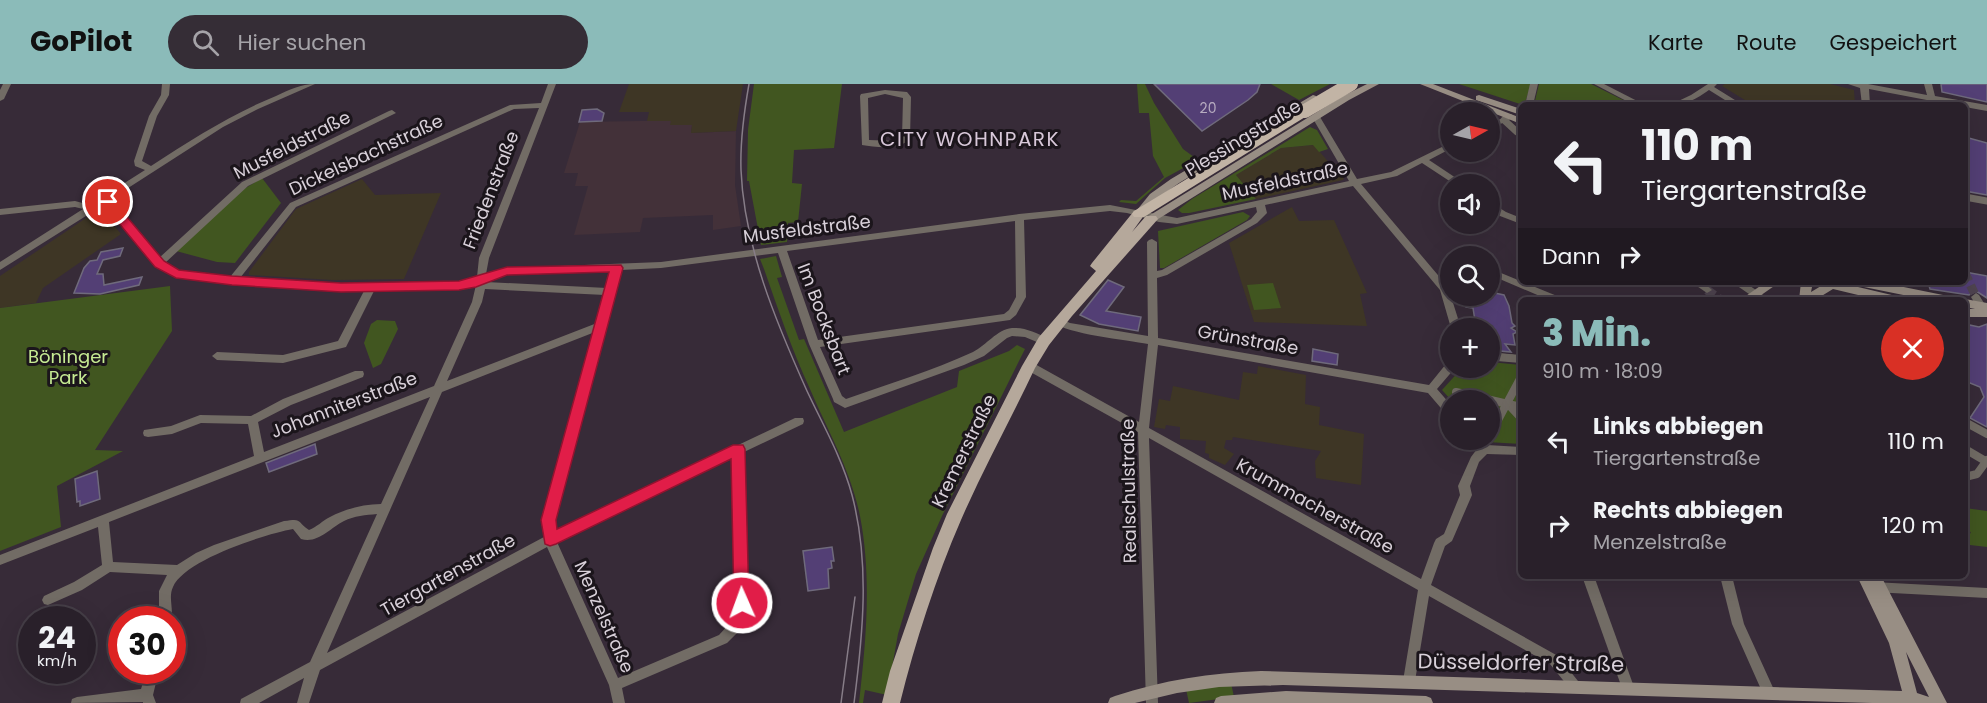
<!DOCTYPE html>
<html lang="de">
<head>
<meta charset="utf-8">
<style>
  body { margin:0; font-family:Poppins,sans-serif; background:#352d36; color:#f1f3f6; height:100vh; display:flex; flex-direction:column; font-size:22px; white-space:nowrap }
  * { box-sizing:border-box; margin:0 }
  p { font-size:20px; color:#a5a3a8 }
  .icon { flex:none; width:33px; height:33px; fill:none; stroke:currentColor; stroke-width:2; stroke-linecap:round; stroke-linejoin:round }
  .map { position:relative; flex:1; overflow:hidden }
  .side { position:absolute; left:1518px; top:213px; width:450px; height:282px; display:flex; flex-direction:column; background:#29202a; border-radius:9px; box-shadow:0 6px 24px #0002,0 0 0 2px #453e47 }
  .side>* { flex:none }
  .top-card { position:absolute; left:1518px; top:18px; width:450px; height:183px; border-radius:9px; box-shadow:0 6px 24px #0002,0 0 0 2px #453e47; background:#29202a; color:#f1f3f6; overflow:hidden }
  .needle { width:39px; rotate:82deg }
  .fabs { position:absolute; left:1440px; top:18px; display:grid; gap:12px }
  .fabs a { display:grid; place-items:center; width:60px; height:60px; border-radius:50%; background:#29202a; box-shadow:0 6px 24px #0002,0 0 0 2px #453e47; font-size:30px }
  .speed { position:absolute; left:18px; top:522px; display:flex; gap:12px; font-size:30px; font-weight:700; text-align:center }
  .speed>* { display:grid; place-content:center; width:78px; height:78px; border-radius:50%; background:#29202a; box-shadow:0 6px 24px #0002,0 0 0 2px #453e47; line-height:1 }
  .speed small { font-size:15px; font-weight:400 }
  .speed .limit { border:9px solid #d22; background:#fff; color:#111 }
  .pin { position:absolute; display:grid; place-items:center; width:51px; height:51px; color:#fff; margin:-26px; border:3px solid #fff; border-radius:50%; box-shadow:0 2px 6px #0007 }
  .me { position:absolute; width:66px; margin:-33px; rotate:358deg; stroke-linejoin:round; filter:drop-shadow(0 0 4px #0008) }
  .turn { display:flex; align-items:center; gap:21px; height:126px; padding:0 24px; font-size:27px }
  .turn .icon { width:78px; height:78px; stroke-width:2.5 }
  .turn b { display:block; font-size:42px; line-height:51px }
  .then { display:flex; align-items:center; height:57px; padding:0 24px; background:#0003; gap:12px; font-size:22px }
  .round { display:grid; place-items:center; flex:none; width:63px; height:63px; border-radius:32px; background:#352d36 }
  .headline { display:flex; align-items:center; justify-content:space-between; height:102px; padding:0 24px }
  h1 { font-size:36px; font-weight:800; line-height:45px; color:#8bbbb9 }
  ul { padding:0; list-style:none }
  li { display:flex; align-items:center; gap:18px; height:84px; padding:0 24px }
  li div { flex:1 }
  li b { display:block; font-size:22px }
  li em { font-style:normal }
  header { display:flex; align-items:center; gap:36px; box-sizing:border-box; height:84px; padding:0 30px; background:#8bbbb9; color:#111 }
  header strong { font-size:28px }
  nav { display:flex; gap:33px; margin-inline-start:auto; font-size:21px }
  .search { width:420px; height:54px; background:#352d36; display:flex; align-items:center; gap:15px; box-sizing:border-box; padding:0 21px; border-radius:33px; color:#a5a3a8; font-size:22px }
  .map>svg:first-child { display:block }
  .industrial { fill:#433139 }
  .education { fill:#3e3625 }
  .green { fill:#415620 }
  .building { fill:#533f75; stroke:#6f6a7c; stroke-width:1.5 }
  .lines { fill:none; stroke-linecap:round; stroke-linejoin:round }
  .minor-tunnel { stroke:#4f4450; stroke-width:9; stroke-dasharray:9 4.5; stroke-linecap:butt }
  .pedestrian-far1 { stroke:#726c65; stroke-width:7 }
  .pedestrian { stroke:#726c65; stroke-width:8 }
  .minor { fill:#726c65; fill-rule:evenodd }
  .secondary { fill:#988e84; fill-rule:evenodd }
  .primary { fill:#b5a89b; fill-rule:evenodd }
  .trunk { fill:#c2b4a5; fill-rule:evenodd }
  .tram { stroke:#877d88; stroke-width:1.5 }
  .trunk-bridge { stroke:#c2b4a5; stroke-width:14 }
  .route { fill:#e11d48; stroke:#92132f; stroke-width:1.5 }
  .labels { text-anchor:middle; stroke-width:6; stroke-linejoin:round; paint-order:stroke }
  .far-number-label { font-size:14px; fill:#b7acc0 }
  .street-label { font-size:18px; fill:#d8d0d9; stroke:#1b151b }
  .park-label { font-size:18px; fill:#c6eb93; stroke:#1b151b }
  .neighbourhood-label { font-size:20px; letter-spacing:1.5px; fill:#d8c8d9; stroke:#1b151b }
  .near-street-label { font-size:21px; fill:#d8d0d9; stroke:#1b151b }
</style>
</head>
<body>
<header>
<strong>GoPilot</strong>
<div class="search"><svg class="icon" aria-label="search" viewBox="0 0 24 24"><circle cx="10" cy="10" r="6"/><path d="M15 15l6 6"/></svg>Hier suchen</div>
<nav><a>Karte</a><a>Route</a><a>Gespeichert</a></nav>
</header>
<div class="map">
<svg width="1987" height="619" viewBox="0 0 1987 619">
  <rect width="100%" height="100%" fill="#372b38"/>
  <polygon class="industrial" points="640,37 671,37 671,41 692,41 691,49 736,47 735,101 741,142 713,146 713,131 643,134 640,148 574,151 588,102 575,102 578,89 564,89 580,38"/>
  <g class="education">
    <polygon points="629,0 743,0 736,47 691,49 692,41 670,41 671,37 647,37 649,28 619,28"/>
    <polygon points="1725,0 1830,0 1854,6 1855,21 1753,21 1722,2"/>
    <polygon points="1314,61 1331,81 1337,80 1344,94 1343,96 1256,115 1236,91 1281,64"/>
    <polygon points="362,95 375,111 441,109 404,195 333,196 249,191 249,188 296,125"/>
    <polygon points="1292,123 1299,137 1334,136 1367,209 1360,210 1367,242 1254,238 1229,159"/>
    <polygon points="102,127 121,150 43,204 36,219 0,224 0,192 95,128"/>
    <polygon points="1258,282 1306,291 1305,320 1320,323 1319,341 1364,350 1361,401 1316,394 1315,377 1321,367 1233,353 1232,356 1226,356 1224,364 1234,370 1225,381 1209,374 1209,370 1205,369 1206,357 1180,355 1180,343 1166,341 1165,345 1154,343 1159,315 1170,317 1173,302 1239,316 1243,288 1257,290"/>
  </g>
  <g class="green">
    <polygon points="754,0 842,0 834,64 794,66 792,99 802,100 798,138 788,139 787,158 761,161 749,97 747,97 748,46"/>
    <polygon points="1137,0 1145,0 1154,19 1183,65 1198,76 1165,94 1136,120 1119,118 1121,116 1136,117 1164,93 1153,72 1149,29 1139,29"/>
    <polygon points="1271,0 1330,0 1299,16"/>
    <polygon points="1459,0 1531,0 1525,19 1520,20"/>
    <polygon points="1539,0 1591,0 1633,21 1534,21"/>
    <polygon points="1310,43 1317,46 1328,65 1319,68 1313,61 1281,64 1236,91 1256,115 1189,129 1182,129 1178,126 1192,115"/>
    <polygon points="262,94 281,119 235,179 217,178 176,167 239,108"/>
    <polygon points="1243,128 1250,132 1247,136 1164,184 1160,184 1158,147"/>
    <path d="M776,172L782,193L777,194L799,256L804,255L844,348L957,303L959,287L1009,267L1017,261L1025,265L942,432L916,490L898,550L887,611L865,606L863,619H859C866,557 872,494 860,432C851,387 828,347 810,305C792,266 778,225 764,185L760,175Z"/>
    <polygon points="1273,199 1281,224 1254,226 1247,201"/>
    <polygon points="170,202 172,247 95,366 123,367 57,402 61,443 0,467 0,224"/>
    <polygon points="377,236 395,237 398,245 381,280 373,284 364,259 371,240"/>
    <polygon points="1490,278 1521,281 1521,360 1487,358 1485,356 1490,356 1490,316 1451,316 1442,306 1462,284 1490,284"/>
    <polygon points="1965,424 1987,427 1987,463 1970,461 1965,451 1971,449 1965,441"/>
    <polygon points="1231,599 1234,613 1189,619 1186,605"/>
  </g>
  <g class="building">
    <polygon points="1154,0 1260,0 1257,8 1248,16 1202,47"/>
    <polygon points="1941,0 1987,0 1987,18 1942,8"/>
    <polygon points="597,25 604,29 602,37 579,38 582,26"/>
    <polygon points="1965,53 1987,59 1987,111 1965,107"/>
    <polygon points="123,164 120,172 103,176 97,190 103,190 104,201 142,193 139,201 100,210 74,209 84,184 90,177 97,176 101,168"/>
    <polygon points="1965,188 1987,192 1987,214 1976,207 1969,211 1930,205 1928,198 1965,198"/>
    <polygon points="1108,196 1124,203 1106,227 1141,233 1138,247 1099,240 1080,231"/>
    <polygon points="1490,208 1504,211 1509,222 1512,239 1515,242 1511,244 1517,248 1513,250 1515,261 1505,260 1511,268 1490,266 1490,244 1476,243 1473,224 1466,223 1464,212 1490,212"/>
    <polygon points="1965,240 1979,243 1987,240 1987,343 1970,334 1984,313 1980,303 1965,297"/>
    <polygon points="1313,265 1338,270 1337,281 1312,277"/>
    <polygon points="315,360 317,370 269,388 266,379"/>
    <polygon points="97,387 100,415 80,422 80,417 77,418 75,395"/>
    <polygon points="832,463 834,477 831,477 832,484 828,485 829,504 808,507 803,467"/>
  </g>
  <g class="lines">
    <g class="minor-tunnel">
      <polyline points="1965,189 1976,213"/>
      <polyline points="1707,206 1721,216"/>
    </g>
    <g class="pedestrian-far1">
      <polyline points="1504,36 1517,48"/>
      <polyline points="1965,113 1987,117"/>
      <polyline points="1738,198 1764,216"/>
      <polyline points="1490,272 1512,274"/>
    </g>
    <g class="pedestrian">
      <polyline points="1497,273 1521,275"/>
      <polyline points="1456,308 1521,323"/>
      <polyline points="1508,320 1521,334"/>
      <polyline points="1965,338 1987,350"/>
      <polyline points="1491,349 1521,293"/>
      <polyline points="1965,365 1987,378"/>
      <polyline points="1965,393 1977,390 1987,376"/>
    </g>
    <g class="minor">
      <polygon points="3,0 11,0 4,15 0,17 0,6"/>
      <path d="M162,0H170L169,11L157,32L142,77L151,82C191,56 231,30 276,12C289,6 301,0 315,0L258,25L223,43L111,115L159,174L242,98L389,27L392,26L396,29L248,102L165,179L178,187L230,193L290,119L510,21L541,19L548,0H556L489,174L486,190L507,184L661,178L1019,130L1110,121L1177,134L1349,97L1312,33L1316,30L1320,33L1357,95L1391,88L1450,59V65L1429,76L1462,98L1463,100H1454L1422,79L1397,92L1361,100L1448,203L1461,244H1451L1440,206L1353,102L1265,121L1267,129L1257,139L1167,191L1157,194L1158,254L1429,301L1446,280L1450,279V284H1455L1437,305L1450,320V331L1446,330L1428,309L1158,261L1149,344L1421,495L1434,459L1436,455L1444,450L1460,411L1458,402L1471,373L1477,365L1470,356H1481L1487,361L1521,363V371L1487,370L1479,378L1470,402L1472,411L1452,457L1445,462L1431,501L1558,572L1582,602L1581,606L1576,608L1571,606L1550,580L1429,512L1415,597L1414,601L1409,603L1404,601L1403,597L1418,506L1149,354L1158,619H1146L1138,348L1025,285L1024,282L1025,279H1033L1139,338L1148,260C1128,256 1065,250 1054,238L1059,234L1070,239L1148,252L1147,158L1149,156L1152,155L1157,158V187L1162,186L1251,135L1257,128L1256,123L1177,140L1159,138L1127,129L1110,127L1024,136L1026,213L1016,231L1010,236L820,263L842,312L846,315C888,300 932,287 973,268C987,261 996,246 1012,244C1025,243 1036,249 1048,254L1049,257L1048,260L1044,261L1025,253L1012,252L1007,254L984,272L964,281L845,324L834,318L833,315L809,260L778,169L661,184L621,186L555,436V448L795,334H803L804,337L803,340L744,368L748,525L739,547L727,559L622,604L625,619H613L609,601L547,463L320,586L309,619H297L304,594L259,619H240L241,615L310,578L377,430C366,431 354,432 344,437C330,444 318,460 301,455L293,445C265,450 184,476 173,503C168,513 174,525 171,536H159V507L167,491L110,488L82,506L48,521L44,520L42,516L44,512L74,498L102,481L98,443L0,481V471L254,372L248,340L201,339L172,350L148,353L144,352L143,349L144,346L171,342L200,331L251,332L283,315L355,287H363L364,290L363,293L291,321L258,338L264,368L434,302L472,218L476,201L459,204L374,207L346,263L283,279L217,276L212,272L217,268L283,271L338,257L364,207H341L232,200L173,192L156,182L105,120L0,186V178L83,125L75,123L0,131V125L75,117L90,121L145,86L135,82L134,77L149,32L161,11ZM539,24L479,174L477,193L459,198L341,201L240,194L296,123L514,25ZM1015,137L1016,213L1009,226L1004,230L818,256L787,167ZM612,186L607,204L486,198L507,190ZM485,205L605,211L597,239L447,297L482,218ZM595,248L543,436L544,453L327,569L442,308ZM430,313L381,420C364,420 345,425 330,433C322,437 317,443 309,446C296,437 303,434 284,437L214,461L196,469L177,481L113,478L109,438ZM733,374L736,525L730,539L719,551L618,594L557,458Z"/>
      <polygon points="1530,0 1538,0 1533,21 1525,21"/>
      <polygon points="1594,0 1604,0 1645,21 1634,21"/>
      <path d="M1708,0H1717L1714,3L1743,21H1733L1709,6C1696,15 1686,21 1670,21L1691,11Z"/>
      <polygon points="1848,0 1868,0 1927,11 1924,0 1932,0 1935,12 1987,21 1987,27 1965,23 1965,21 1932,17 1869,5 1870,21 1862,21 1860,4"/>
      <path d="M885,6L907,8L911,13L910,54C901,67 876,63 862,61L860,12L861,10ZM885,10L903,14L902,54L896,57L869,56L868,14Z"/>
      <polygon points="1488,22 1491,23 1496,32 1496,37 1511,30 1515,33 1490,45 1490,28 1486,28 1484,25"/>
      <polygon points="1490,118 1506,128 1521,134 1521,140 1500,132 1490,125"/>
      <polygon points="1494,182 1497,183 1501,189 1562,214 1564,216 1549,216 1495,193 1490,185 1491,183"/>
      <polygon points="1691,198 1703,198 1712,206 1707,209"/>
      <polygon points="1976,209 1979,211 1987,224 1987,232 1982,232 1971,213"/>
      <polygon points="1582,492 1594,492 1634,603 1633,607 1628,609 1623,607"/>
      <polygon points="1720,492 1732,492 1744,540 1775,608 1774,612 1769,614 1764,612 1732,540"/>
      <polygon points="1873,498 1987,504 1987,514 1873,508 1869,507 1867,503 1869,499"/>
      <polygon points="147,586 159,586 153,611 156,619 143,619 143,618 71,619 72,615 77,613 141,605"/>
    </g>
    <g class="secondary">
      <polygon points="1367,0 1379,0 1349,16 1155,137 1147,137 1146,135 1147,133 1343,12"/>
      <polygon points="1420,0 1433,0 1521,34 1521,40"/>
      <polygon points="1313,11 1316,12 1316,16 1179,99 1158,114 1145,130 1137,130 1136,128 1137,126 1150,110 1171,95"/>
      <polygon points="1479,11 1521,25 1521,31 1476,16 1476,12"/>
      <polygon points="1766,198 1780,198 1754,216 1740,216"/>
      <polygon points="1801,198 1813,198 1811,208 1821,202 1815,198 1837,198 1896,212 1902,216 1879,216 1833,205 1815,216 1799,216"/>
      <polygon points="1853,198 1879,198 1948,212 1954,216 1928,216 1859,202"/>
      <polygon points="1965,215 1987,219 1987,233 1965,233 1965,225 1975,225 1965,223 1965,216 1961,216"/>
      <path d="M1857,492H1881L1947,619H1872L1283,601L1219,603L1177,609L1135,619H1108L1110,614L1115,612C1163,596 1211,589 1261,587L1902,607L1889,559ZM1906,568L1929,613L1917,609Z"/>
      <polygon points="1286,607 1426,612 1431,614 1433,619 1214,619 1216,614 1221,612"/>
    </g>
    <path class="primary" d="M1139,126L1145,130L1132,148L1146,132H1156L1158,135L1072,232L1049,261L1035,284C1011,335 983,385 961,436C936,493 915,559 900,619H882L890,587L933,464L947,430L1022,282L1039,253L1096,187L1090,182L1092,179L1134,127Z"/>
    <polygon class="trunk" points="1305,23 1312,27 1310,30 1144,133 1134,133 1132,130 1134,127"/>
    <g class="tram">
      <path d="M749,0C744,28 740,57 741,86C744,162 776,238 807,307C823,341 842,374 852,411C870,479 863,550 854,619"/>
      <polyline points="841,619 855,513"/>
    </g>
    <polyline class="trunk-bridge" points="1305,27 1351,0"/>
  </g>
  <polygon class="route" points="108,114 112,115 164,177 179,186 232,192 341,199 459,197 507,183 621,181 623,184 556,436 557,445 733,361 743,361 745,365 749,519 747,524 742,526 736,524 734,519 731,375 556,460 550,462 545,460 541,436 609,188 507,191 476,203 459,206 341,208 232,201 176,194 155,183 104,121 102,118"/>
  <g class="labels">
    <g class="far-number-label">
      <text x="1208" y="29">20</text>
    </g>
    <g class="street-label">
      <text transform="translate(1243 54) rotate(-31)" y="6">Plessingstraße</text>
      <text transform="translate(292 61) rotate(-27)" y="6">Musfeldstraße</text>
      <text transform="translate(366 71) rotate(-25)" y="6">Dickelsbachstraße</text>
      <text transform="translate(1285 97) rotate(-12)" y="6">Musfeldstraße</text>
      <text transform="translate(491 106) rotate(-69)" y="6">Friedenstraße</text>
      <text transform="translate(807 145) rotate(-7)" y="6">Musfeldstraße</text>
      <text transform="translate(824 235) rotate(69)" y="6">Im Bocksbart</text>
      <text transform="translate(1248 256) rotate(10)" y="6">Grünstraße</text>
      <text transform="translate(344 321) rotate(-21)" y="6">Johanniterstraße</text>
      <text transform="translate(964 367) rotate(-64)" y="6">Kremerstraße</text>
      <text transform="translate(1129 407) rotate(-91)" y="6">Realschulstraße</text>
      <text transform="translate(1315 422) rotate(29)" y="6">Krummacherstraße</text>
      <text transform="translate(448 491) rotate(-29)" y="6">Tiergartenstraße</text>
      <text transform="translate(604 533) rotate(66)" y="6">Menzelstraße</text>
    </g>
    <g class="park-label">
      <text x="68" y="279">Böninger<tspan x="68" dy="21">Park</tspan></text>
    </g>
    <g class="neighbourhood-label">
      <text x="970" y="62">CITY WOHNPARK</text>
    </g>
    <g class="near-street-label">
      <text transform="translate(1521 579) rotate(1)" y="7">Düsseldorfer Straße</text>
    </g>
  </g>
</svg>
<div class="fabs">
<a><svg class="needle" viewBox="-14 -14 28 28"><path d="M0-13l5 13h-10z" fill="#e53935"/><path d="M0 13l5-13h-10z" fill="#a5a3a8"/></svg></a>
<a><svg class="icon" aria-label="sound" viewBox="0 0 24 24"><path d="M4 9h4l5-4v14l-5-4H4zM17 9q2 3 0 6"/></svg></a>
<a><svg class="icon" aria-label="search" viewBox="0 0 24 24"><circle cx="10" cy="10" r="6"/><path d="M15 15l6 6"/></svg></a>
<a>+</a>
<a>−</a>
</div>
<div class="speed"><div>24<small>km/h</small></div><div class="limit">30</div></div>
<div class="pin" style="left:108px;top:118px;background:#d93025"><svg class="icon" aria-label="arrive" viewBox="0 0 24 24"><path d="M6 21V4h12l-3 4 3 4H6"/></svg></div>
<svg class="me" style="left:742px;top:519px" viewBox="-20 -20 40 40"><circle r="17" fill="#e11d48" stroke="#fff" stroke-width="3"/><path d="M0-11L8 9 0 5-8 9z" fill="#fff"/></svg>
<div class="top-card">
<div class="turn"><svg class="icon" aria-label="left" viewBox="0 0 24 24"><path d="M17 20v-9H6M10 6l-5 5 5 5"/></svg><div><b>110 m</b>Tiergartenstraße</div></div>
<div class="then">Dann<svg class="icon" aria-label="right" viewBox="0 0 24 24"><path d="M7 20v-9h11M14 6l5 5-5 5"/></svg></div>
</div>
<section class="side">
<div class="headline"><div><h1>3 Min.</h1><p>910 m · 18:09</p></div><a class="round" style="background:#d93025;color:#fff"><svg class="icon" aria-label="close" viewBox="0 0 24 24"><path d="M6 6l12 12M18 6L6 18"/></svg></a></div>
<ul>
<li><svg class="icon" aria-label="left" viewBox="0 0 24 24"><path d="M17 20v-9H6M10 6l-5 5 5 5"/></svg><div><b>Links abbiegen</b><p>Tiergartenstraße</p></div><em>110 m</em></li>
<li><svg class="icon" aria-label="right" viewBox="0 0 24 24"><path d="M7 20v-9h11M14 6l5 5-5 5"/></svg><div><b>Rechts abbiegen</b><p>Menzelstraße</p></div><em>120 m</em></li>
</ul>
</section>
</div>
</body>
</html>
